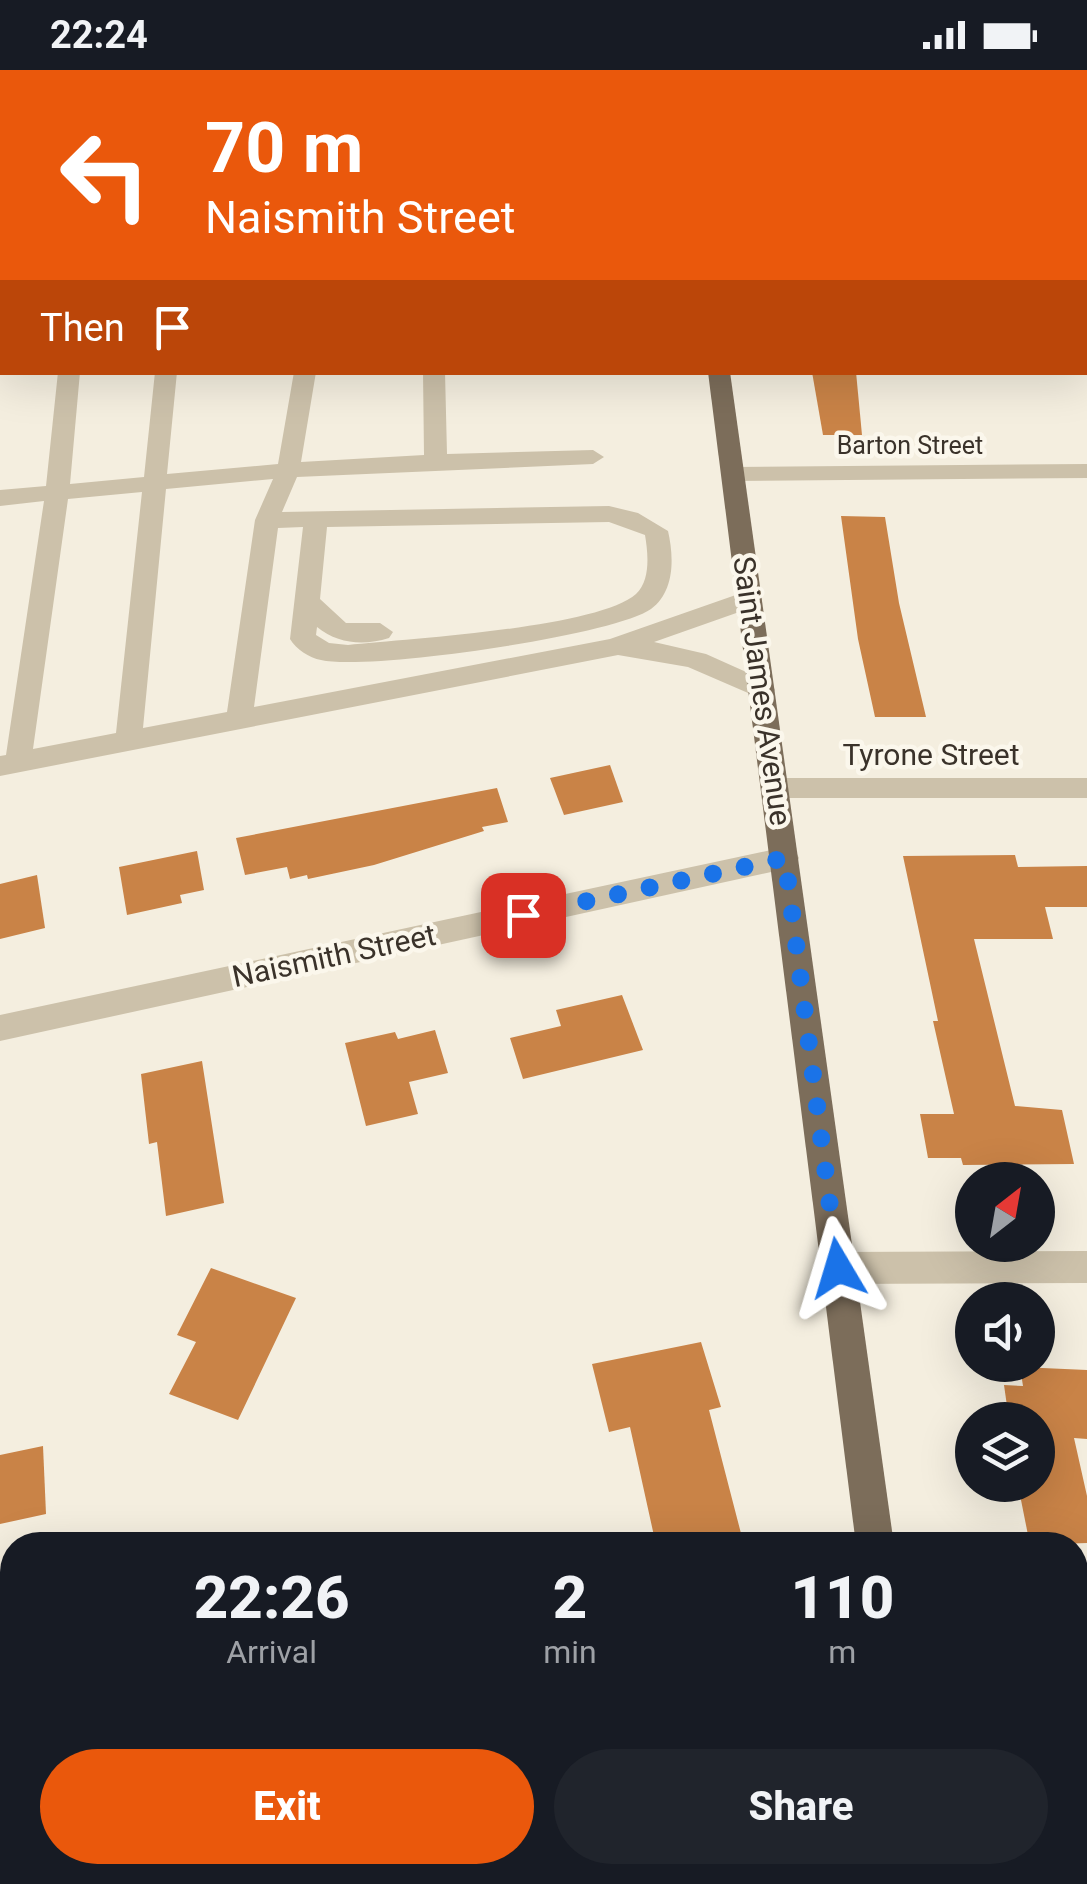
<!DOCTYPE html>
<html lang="en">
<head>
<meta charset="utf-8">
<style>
  body { margin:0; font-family:Roboto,sans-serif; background:#20242c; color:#f1f3f6; height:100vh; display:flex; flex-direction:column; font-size:38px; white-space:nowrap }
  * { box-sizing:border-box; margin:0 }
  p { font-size:32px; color:#9ea1a6 }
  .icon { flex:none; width:55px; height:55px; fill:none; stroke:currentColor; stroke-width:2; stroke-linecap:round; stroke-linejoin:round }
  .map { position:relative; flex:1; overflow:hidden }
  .sheet { position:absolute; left:0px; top:1462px; width:1088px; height:352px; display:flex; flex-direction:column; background:#171b24; border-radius:40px 40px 0 0; box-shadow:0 10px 40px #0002 }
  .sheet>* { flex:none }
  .banner { position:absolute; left:0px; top:0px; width:1088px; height:305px; box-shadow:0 10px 40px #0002; background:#ea580c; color:#fff; overflow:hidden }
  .needle { width:65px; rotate:31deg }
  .tools { position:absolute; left:955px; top:1092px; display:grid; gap:20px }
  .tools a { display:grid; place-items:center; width:100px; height:100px; border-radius:50%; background:#171b24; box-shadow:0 10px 40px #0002; font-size:50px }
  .pin { position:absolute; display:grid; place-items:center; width:85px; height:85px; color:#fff; margin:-42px; border-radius:20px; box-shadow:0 5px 15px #0006 }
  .me { position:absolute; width:110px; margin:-55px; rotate:353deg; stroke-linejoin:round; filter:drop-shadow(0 0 8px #0008) }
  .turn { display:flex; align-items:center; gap:35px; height:210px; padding:0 40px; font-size:45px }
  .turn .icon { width:130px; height:130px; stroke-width:2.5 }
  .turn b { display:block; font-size:70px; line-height:85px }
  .then { display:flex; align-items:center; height:95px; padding:0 40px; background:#0003; gap:20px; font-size:38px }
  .eta { display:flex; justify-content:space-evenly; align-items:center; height:170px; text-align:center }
  .eta b { font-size:60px; font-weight:800; line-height:70px }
  .primary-button { display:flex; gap:20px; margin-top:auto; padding:20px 40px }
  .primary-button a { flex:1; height:115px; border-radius:60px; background:#ea580c; color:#fff; font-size:40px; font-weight:800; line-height:115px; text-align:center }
  .primary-button a+a { background:#20242c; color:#f1f3f6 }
  .status { display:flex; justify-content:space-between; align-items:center; height:70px; padding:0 50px; background:#171b24; direction:ltr }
  .status svg { height:28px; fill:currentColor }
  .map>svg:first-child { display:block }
  .building { fill:#c98347 }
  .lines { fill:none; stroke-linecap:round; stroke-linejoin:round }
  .minor { fill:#ccc1aa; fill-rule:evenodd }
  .major { fill:#7c6d5a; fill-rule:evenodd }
  .route { stroke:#1a73e8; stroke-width:18; stroke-dasharray:0 32.4 }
  .labels { text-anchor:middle; stroke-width:9; stroke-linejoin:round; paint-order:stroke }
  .far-street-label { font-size:25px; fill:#3a322a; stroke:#fbf7ec }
  .street-label { font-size:30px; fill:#3a322a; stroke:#fbf7ec }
</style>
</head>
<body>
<div class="status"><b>22:24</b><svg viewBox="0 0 49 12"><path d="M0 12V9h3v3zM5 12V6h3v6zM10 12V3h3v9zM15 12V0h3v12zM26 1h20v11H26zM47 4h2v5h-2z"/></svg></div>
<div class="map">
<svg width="1087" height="1814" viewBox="0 0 1087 1814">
  <rect width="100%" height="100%" fill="#f4eedf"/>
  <g class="building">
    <polygon points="812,302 856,302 862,365 823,365"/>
    <polygon points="841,446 885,447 899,533 926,647 875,647 858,569"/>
    <polygon points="610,695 623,732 564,745 550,708"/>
    <polygon points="497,718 508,752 482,757 484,761 374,795 308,809 307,805 290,809 287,797 245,805 236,768"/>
    <polygon points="197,781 204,820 180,825 182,833 127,845 119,797"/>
    <polygon points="1015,785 1018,797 1087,796 1087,837 1045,837 1053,869 974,869 1015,1036 1062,1040 1074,1094 963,1095 961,1088 928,1088 920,1044 954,1044 933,951 938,951 903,786"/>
    <polygon points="37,805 45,858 0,869 0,814"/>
    <polygon points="622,925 643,980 523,1009 510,968 561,956 556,940"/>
    <polygon points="435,960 448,1003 409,1012 418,1044 366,1056 345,973 395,962 398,969"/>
    <polygon points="202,991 224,1133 166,1146 157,1072 149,1074 141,1004"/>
    <polygon points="211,1198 296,1228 238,1350 169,1324 196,1272 177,1265"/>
    <polygon points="701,1272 721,1337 709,1340 744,1475 656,1475 630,1357 609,1362 592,1294"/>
    <polygon points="1020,1297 1087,1300 1087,1369 1074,1368 1087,1426 1087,1473 1030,1475 1018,1415 1038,1415 1038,1350 1009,1350 1004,1315 1023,1316"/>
    <polygon points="43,1376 46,1444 0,1454 0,1385"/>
  </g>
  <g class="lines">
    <g class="minor">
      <polygon points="961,0 979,0 981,2 963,2"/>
      <rect x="0" y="44" width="2" height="10"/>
      <rect x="0" y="129" width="2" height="12"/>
      <rect x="1085" y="167" width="2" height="12"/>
      <rect x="0" y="179" width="2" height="12"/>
      <rect x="0" y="274" width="2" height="12"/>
      <path d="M58,302H80L70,414L144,407L155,302H177L167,404L278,394L294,302H316L301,392L424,385L423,302H445L447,384L593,380L604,387L593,394L297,407L282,442L609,436L638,443L668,461C674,487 675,521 651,539C613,566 367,601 321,590C309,588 296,579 290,569L303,457L278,458L254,637L610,569L750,520L762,529L759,535L654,572L706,584L771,613L775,620L771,627L762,629L688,597L618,585L0,706V686L6,685L44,431L0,436V420L46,416ZM273,409L255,450L227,642L143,658L166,419ZM142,422L116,663L33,679L68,429ZM609,452L645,465C648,483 651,510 636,524C598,558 406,569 348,575L329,573L316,565L317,557C338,574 364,576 389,568L393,562L380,553H346L320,529L327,457Z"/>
      <polygon points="1087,394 1087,408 733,411 721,404 733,397"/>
      <polygon points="775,708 1087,708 1087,728 775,728 765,725 761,718 765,711"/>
      <polygon points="785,777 795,780 799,788 795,796 785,799 0,971 0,945"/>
      <polygon points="1087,1181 1087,1213 838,1214 826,1209 821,1198 826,1187 838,1182"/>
      <polygon points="515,1802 595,1802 590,1814 510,1814"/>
    </g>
    <g class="major">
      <polygon points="674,0 692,0 693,2 676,2"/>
      <polygon points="708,302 730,302 894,1475 856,1475"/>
      <polygon points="897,1802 939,1802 941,1814 899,1814"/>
    </g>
  </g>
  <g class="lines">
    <polyline class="route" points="523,845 785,788 838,1198"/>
  </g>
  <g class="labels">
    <g class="far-street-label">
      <text x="910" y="384">Barton Street</text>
    </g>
    <g class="street-label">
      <text transform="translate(762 621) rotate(82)" y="10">Saint James Avenue</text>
      <text x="931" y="695">Tyrone Street</text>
      <text transform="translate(334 886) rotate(-12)" y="10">Naismith Street</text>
    </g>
  </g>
</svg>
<div class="tools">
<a><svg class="needle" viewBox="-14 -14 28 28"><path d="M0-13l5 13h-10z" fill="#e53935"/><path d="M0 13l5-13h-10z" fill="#9ea1a6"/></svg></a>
<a><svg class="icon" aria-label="sound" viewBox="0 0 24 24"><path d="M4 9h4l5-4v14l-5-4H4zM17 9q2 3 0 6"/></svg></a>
<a><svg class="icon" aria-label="layers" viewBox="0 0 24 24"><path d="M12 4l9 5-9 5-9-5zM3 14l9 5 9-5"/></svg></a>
</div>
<div class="pin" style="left:523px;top:845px;background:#d93025"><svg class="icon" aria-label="arrive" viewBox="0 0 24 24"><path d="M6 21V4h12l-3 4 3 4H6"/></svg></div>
<svg class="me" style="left:838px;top:1198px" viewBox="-20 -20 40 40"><path d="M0-17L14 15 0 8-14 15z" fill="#1a73e8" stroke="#fff" stroke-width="4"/></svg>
<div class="banner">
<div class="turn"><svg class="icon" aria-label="left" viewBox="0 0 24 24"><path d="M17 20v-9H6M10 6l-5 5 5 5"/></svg><div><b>70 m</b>Naismith Street</div></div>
<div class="then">Then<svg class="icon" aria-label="arrive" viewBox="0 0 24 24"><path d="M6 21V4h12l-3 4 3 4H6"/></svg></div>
</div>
<section class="sheet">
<div class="eta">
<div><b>22:26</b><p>Arrival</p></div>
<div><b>2</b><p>min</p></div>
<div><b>110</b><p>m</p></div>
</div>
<div class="primary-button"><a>Exit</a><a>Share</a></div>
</section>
</div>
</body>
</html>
